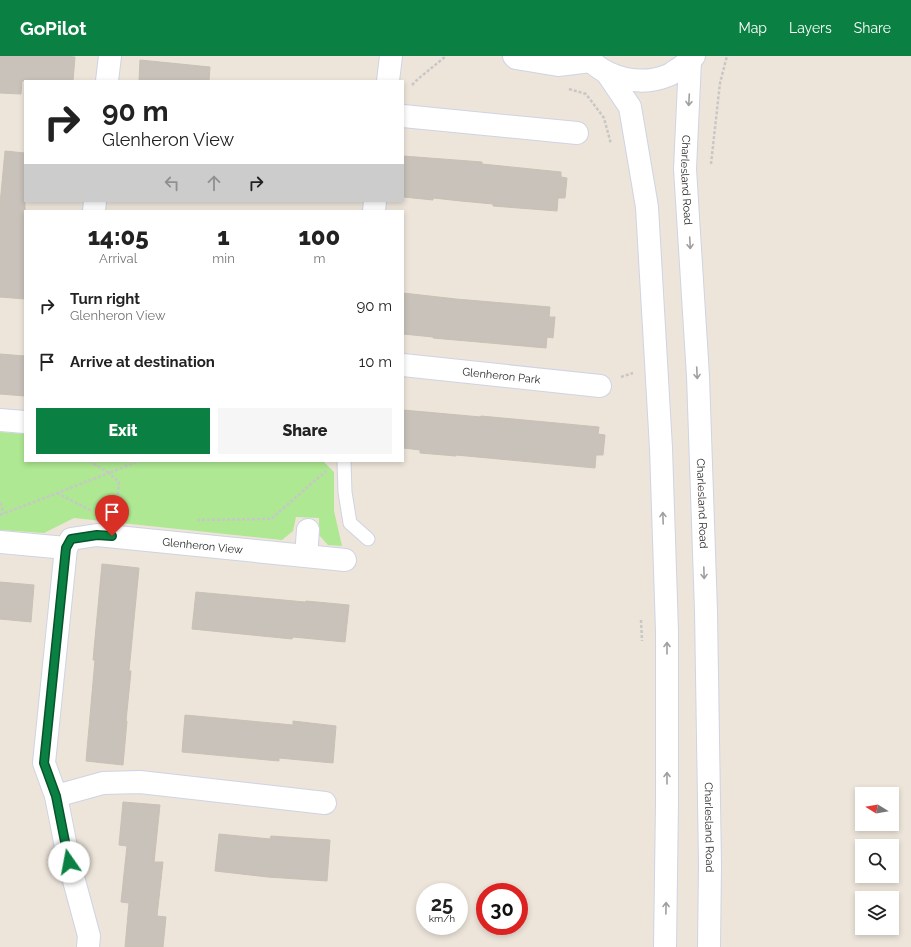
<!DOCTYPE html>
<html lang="en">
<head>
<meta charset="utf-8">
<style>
  body { margin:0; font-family:Raleway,sans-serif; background:#f6f6f6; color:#222; height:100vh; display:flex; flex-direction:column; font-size:15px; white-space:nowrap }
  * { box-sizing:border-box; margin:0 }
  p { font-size:13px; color:#767676 }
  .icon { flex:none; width:22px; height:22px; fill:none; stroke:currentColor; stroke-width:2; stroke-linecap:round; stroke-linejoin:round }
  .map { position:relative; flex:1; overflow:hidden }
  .details { position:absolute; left:24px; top:154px; width:380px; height:252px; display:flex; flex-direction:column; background:#fff; border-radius:0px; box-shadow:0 2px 6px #0003 }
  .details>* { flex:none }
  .guide { position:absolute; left:24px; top:24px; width:380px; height:122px; border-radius:0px; box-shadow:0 2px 6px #0003; background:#fff; color:#222; overflow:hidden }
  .needle { width:26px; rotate:281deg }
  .tools { position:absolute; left:855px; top:731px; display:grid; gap:8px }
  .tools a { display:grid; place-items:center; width:44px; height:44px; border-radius:0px; background:#fff; box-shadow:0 2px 6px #0003; font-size:20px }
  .speed { position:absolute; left:416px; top:827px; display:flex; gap:8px; font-size:20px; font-weight:700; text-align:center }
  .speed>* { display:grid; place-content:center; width:52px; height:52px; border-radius:50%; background:#fff; box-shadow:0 2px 6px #0003; line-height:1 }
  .speed small { font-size:10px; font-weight:400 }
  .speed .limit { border:6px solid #d22; background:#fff; color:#111 }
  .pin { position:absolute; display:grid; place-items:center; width:34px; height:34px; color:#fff; margin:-41px -17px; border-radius:50% 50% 50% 0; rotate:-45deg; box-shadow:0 0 4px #0007 }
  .pin .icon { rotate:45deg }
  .me { position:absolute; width:44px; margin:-22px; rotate:348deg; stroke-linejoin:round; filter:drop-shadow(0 0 3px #0008) }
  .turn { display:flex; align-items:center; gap:14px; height:84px; padding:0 12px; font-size:18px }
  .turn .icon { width:52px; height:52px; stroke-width:2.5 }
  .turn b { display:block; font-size:28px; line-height:34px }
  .lanes { display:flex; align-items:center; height:38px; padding:0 12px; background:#0003; justify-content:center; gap:20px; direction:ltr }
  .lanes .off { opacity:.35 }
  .eta { display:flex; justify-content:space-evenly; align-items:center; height:68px; text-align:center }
  .eta b { font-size:24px; font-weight:800; line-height:28px }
  .primary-button { display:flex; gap:8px; margin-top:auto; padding:8px 12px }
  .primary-button a { flex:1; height:46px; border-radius:0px; background:#0b8043; color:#fff; font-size:16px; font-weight:800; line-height:46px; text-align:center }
  .primary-button a+a { background:#f6f6f6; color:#222 }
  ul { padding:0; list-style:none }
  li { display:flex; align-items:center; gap:12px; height:56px; padding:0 12px }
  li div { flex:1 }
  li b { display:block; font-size:15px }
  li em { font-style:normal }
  header { display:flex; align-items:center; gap:24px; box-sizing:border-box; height:56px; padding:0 20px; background:#0b8043; color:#fff }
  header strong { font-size:19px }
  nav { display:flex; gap:22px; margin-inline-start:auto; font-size:14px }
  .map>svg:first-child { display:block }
  .green { fill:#aee892 }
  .building { fill:#c8c2ba; stroke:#c8c1b4 }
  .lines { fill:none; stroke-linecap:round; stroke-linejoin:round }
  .lane-casing { stroke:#cfd3e4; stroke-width:15 }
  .street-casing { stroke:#cfd3e4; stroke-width:24 }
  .secondary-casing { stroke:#cfd3e4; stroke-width:24 }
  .path { stroke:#c7c7c7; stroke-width:2.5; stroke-dasharray:3 2; stroke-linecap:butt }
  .lane { stroke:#fff; stroke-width:13 }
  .street { stroke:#fff; stroke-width:22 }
  .secondary { stroke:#fff; stroke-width:22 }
  .oneway { stroke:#9f9f9f }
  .route-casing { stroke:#07532c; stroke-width:10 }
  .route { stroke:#0b8043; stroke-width:7 }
  .labels { text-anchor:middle; stroke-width:4; stroke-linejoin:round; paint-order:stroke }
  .street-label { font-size:11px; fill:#292929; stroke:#fff }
</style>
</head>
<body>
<header>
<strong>GoPilot</strong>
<nav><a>Map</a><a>Layers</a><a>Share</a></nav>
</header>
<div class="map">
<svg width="911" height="891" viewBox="0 0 911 891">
  <rect width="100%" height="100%" fill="#ede5da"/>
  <polygon class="green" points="0,376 25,378 25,405 323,405 334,416 334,455 342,490 328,489 319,479 319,462 296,461 293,475 282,484 74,462 44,477 0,474"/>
  <g class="building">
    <polygon points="0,0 64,0 75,1 73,25 22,25 21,38 0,37"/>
    <polygon points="140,4 210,11 209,25 139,25"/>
    <polygon points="5,95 25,97 25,243 0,241 0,148"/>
    <polygon points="403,100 482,106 482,108 561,116 561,121 567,122 565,142 558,142 557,155 493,150 493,148 461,145 433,142 433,144 403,141"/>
    <polygon points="403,237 456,243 550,251 549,261 555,261 553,282 547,281 546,292 433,282 433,281 403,278"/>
    <polygon points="0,298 25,300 25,340 0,338"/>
    <polygon points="403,354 481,361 481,360 599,371 598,378 605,379 603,399 596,399 595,412 456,399 456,400 420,397 420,394 403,392"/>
    <polygon points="102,508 139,512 129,615 131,615 126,665 127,665 123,709 86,705 95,604 93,604"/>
    <polygon points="0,526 34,529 31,566 0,563"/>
    <polygon points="196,536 305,546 306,545 349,549 345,586 293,581 292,583 192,573"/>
    <polygon points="185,659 293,669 293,665 336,670 333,707 279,702 279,705 182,696"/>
    <polygon points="123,746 160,749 154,806 163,806 157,860 166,861 163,891 125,891 129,847 121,846 127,790 119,789"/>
    <polygon points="219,778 270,783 271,780 330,784 327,825 268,821 215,815"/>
  </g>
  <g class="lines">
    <g class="lane-casing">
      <polyline id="lane" points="344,405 345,436 350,467 368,483"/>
    </g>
    <g class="street-casing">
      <g id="street">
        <polyline points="514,0 516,2 558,9 591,5"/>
        <polyline points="107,25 110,0"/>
        <polyline points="388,25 391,0"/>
        <polyline points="403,60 577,77"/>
        <polyline points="94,155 95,145"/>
        <polyline points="374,155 375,145"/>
        <path id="s1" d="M403,309L600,330"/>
        <polyline points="0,364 25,366"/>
        <path id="s2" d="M0,486L66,492L71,483L97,479L345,504"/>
        <polyline points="66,492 44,707 56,740 69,806 89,880 88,891"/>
        <polyline points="306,500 308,474"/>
        <polyline points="56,740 103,727 140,726 325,747"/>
      </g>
    </g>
    <g class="secondary-casing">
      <g id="secondary">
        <path d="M586,0C606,23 641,31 669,19C673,17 676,14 680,12C685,8 690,5 694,0"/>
        <path id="s3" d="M690,5L685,113L698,320L706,555L710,809L709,891"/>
        <polyline points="607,17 630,51 647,151 661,392 667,575 667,747 665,891"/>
      </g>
    </g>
    <g class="path">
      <polyline points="412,29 418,23 446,0"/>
      <polyline points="569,33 586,38 604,62 611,88"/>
      <polyline points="711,108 720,27 727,0"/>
      <polyline points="621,321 633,317"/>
      <polyline points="89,405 109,417 138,405"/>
      <polyline points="57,437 92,455"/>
      <polyline points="0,447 4,457"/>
      <polyline points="0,459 109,417 119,426 117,445 108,449 107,458"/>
      <polyline points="197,464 271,463 326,415"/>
      <polyline points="641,564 642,585"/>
    </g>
    <use href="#lane" class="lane"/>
    <use href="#street" class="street"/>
    <use href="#secondary" class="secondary"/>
  </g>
  <defs><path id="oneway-shaft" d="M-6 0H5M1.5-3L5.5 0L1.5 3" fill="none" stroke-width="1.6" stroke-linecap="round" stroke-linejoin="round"/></defs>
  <g class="oneway">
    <use href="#oneway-shaft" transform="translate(689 44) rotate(93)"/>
    <use href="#oneway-shaft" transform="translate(690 187) rotate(87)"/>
    <use href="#oneway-shaft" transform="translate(697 317) rotate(87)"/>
    <use href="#oneway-shaft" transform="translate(663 462) rotate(-92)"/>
    <use href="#oneway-shaft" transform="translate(704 517) rotate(88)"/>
    <use href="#oneway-shaft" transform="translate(667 592) rotate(-90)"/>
    <use href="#oneway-shaft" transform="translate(667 722) rotate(-90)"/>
    <use href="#oneway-shaft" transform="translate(666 852) rotate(-89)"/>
  </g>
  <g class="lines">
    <g class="route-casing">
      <polyline id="route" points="69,806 56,740 44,707 66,492 71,483 97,479 112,480"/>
    </g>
    <use href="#route" class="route"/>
  </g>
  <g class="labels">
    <g class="street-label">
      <text dy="4" stroke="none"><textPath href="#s3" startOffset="119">Charlesland Road</textPath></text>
      <text dy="4" stroke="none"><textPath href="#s1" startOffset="99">Glenheron Park</textPath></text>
      <text dy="4" stroke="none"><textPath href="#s3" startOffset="443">Charlesland Road</textPath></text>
      <text dy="4" stroke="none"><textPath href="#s2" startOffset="209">Glenheron View</textPath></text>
      <text dy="4" stroke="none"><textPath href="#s3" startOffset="767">Charlesland Road</textPath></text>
    </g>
  </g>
</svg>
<div class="tools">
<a><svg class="needle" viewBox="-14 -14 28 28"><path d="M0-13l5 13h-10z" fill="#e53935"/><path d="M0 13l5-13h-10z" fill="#767676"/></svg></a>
<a><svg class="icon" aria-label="search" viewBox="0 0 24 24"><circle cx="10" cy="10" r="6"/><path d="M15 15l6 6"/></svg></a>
<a><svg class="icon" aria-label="layers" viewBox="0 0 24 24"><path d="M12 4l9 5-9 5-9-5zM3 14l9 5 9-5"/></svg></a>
</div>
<div class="speed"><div>25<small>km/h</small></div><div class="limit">30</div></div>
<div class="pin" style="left:112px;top:480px;background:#d93025"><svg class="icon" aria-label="arrive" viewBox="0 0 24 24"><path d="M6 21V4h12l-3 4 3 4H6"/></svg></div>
<svg class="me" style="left:69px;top:806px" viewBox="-20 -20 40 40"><circle r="19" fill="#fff"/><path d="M0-13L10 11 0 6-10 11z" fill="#0b8043"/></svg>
<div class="guide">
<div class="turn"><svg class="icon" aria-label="right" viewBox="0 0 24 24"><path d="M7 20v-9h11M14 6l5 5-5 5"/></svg><div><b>90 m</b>Glenheron View</div></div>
<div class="lanes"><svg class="icon off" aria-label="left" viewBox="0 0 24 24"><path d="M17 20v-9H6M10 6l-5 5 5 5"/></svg><svg class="icon off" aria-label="ahead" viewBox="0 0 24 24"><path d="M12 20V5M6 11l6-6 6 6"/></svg><svg class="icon" aria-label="right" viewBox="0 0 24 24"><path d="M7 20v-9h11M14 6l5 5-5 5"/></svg></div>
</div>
<section class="details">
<div class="eta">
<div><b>14:05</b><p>Arrival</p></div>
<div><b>1</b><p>min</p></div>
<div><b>100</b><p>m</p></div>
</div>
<ul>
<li><svg class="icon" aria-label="right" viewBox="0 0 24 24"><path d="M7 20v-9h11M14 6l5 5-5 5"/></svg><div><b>Turn right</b><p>Glenheron View</p></div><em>90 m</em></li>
<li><svg class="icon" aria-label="arrive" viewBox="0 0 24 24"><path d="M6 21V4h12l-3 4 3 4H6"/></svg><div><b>Arrive at destination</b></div><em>10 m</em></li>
</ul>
<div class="primary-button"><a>Exit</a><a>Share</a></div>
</section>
</div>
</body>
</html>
